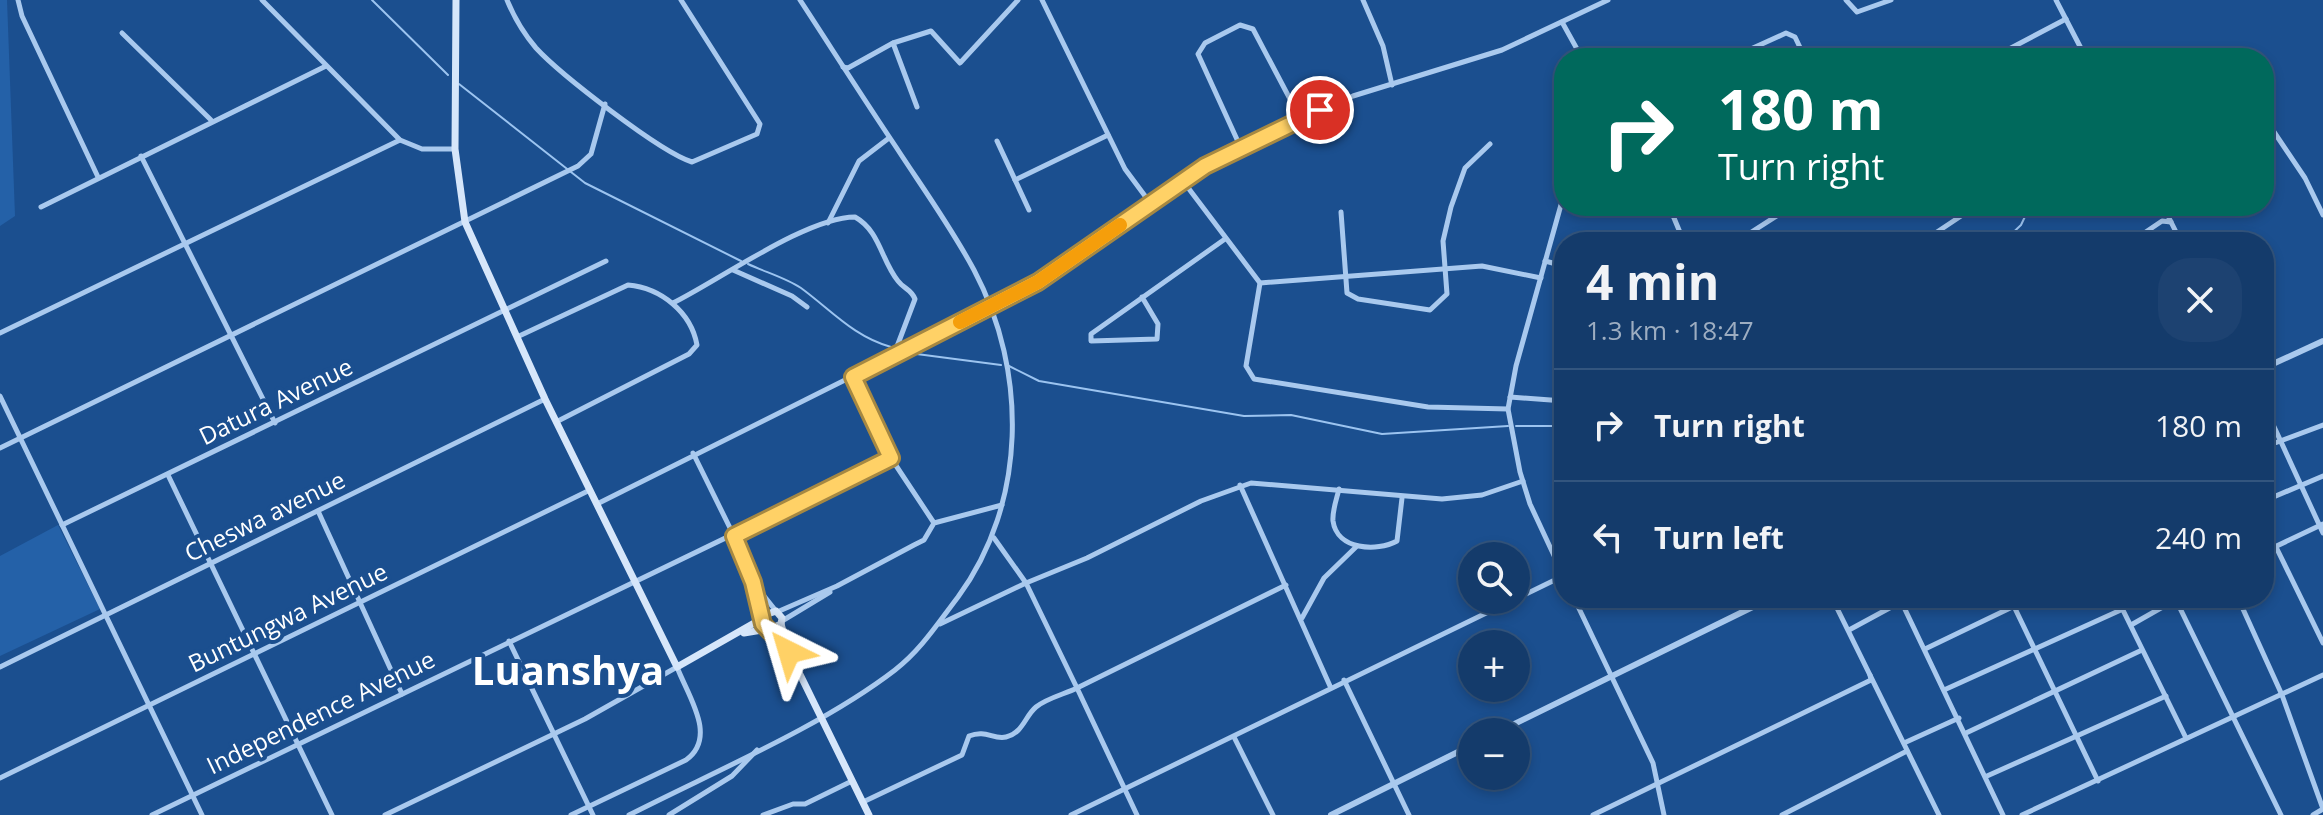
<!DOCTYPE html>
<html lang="en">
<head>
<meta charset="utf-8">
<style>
  body { margin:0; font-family:"Open Sans",sans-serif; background:#1d4271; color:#f1f3f6; height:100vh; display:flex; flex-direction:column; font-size:30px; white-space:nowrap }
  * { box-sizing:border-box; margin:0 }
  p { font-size:26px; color:#9dadc1 }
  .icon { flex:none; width:44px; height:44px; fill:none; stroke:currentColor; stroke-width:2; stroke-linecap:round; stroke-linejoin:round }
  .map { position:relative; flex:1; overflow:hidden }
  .panel { position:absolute; left:1554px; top:232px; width:720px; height:376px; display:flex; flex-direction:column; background:#143b6b; border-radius:32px; box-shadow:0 4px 12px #0003,0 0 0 2px #33557e }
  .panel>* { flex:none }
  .banner { position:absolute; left:1554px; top:48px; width:720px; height:168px; border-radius:32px; box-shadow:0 4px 12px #0003,0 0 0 2px #33557e; background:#00695c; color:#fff; overflow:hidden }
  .controls { position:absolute; left:1458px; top:542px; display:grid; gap:16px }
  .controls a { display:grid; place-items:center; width:72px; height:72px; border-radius:50%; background:#143b6b; box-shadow:0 4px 12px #0003,0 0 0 2px #33557e; font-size:40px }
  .pin { position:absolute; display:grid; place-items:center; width:68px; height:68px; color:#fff; margin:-34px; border:4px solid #fff; border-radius:50%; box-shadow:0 2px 8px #0007 }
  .me { position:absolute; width:88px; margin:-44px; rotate:320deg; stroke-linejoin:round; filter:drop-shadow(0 0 6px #0008) }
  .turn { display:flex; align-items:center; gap:28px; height:168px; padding:0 32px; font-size:36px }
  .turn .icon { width:104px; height:104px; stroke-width:2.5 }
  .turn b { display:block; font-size:56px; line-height:68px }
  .round { display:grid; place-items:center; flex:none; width:84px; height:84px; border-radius:32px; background:#1d4271 }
  .overview { display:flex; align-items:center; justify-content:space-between; height:136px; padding:0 32px }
  h1 { font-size:48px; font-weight:700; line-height:60px }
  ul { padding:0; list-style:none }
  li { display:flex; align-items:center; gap:24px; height:112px; padding:0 32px; border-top:2px solid #33557e }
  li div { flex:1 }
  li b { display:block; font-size:30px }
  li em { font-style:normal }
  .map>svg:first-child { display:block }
  .green { fill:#2461a8 }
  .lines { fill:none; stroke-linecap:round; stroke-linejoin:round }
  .stream { stroke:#9cc4f0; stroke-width:2 }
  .minor { stroke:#a9c9ee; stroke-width:5 }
  .tertiary { stroke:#a9c9ee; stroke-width:6 }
  .secondary { stroke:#d6e6fa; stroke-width:7 }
  .minor-bridge { stroke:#a9c9ee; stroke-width:5 }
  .route-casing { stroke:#a68842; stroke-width:20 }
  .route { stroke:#ffd166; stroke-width:14 }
  .slow { stroke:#f59e0b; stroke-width:14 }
  .labels { text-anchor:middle; stroke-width:8; stroke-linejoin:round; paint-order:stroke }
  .street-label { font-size:24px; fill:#fff; stroke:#1b4f8f }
  .town-label { font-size:40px; font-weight:bold; fill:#fff; stroke:#1b4f8f }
</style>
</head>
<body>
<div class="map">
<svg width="2323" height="815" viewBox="0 0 2323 815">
  <rect width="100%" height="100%" fill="#1b4f8f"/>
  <g class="green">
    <polygon points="0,0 7,0 15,216 0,226"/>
    <polygon points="58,525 100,609 0,656 0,556"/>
  </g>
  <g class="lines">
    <g class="stream">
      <polyline points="372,0 448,75"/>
      <polyline points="459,84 585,183 741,261"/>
      <polyline points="2003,242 2021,225 2030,206"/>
      <path d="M748,264C765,272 786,278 801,288C831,310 854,337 891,347"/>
      <polyline points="909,353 1001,365"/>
      <polyline points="1009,366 1039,381 1244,416 1291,415 1382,434 1508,426"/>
      <polyline points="1516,426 1564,426"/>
    </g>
    <g class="minor">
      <polyline points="18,0 22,16 98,177"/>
      <polyline points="262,0 400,140 422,149 455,149"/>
      <path d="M507,0C514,17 524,34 536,48C560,74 660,152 692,162L757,134L760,124L681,0"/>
      <polyline points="1042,0 1125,169 1151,204"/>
      <polyline points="1363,0 1383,46 1392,85"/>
      <polyline points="1846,0 1857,12 1891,0"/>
      <polyline points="2056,0 2086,58"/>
      <polyline points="1562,22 1582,58"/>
      <polyline points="122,33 211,120"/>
      <polyline points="893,43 917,107"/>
      <polyline points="1731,58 1786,33 1795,37 1805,58"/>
      <polyline points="1992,58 2066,19"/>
      <polyline points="2209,58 2221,51 2226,58"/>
      <polyline points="843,67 848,68 893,43 931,31 960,63 1018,0"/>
      <polyline points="2264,117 2305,178 2323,215"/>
      <polyline points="997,141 1029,210"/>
      <polyline points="1240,146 1198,54 1205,43 1240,25 1253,29 1300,118"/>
      <polyline points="141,156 275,423"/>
      <polyline points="1015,180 1108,135"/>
      <polyline points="1183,181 1260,283 1246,366 1254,379 1428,407 1508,409"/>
      <polyline points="1564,194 1516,366 1508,409 1520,472 1530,504 1564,577"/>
      <polyline points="1669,206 1684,242"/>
      <polyline points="1772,206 1776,216"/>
      <polyline points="2163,206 2181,242"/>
      <polyline points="41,207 326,66"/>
      <polyline points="1341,212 1347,293 1358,299 1430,310 1447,294 1443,241 1451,207 1465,168 1490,144"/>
      <polyline points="828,223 859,161 889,138"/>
      <polyline points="1736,242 1792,206"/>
      <polyline points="1922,242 1976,206"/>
      <polyline points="2131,242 2162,221 2171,222"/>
      <polyline points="1545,261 1564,266"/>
      <polyline points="733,270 792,296 807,307"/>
      <polyline points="1260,283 1482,266 1541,278"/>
      <polyline points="1142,297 1158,324 1157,339 1091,341 1091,334 1225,239"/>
      <path d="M673,303C718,281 807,217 855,217C880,231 881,260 898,281C904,289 911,289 915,299L893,357"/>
      <polyline points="998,304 1038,282 1240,146 1353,96 1502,50 1608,0"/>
      <polyline points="0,333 400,140"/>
      <path d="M517,337L628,285C661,288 691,312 697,345L689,354L556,422"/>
      <polyline points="853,377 891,458 934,523"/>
      <polyline points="0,396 202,815"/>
      <polyline points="1510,397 1564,401"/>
      <polyline points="2264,405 2323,533"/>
      <polyline points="2264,447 2323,425"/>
      <polyline points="0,448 578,166 591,154 605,104"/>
      <polyline points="693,453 734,536 763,617"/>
      <polyline points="168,475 332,815"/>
      <polyline points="1240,485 1330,686"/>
      <path d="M1339,489C1337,498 1332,511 1333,521C1337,550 1377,552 1397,541L1402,498"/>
      <polyline points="2264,501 2323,476"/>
      <polyline points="597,504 983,311"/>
      <polyline points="318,511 402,694"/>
      <polyline points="62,525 606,261"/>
      <polyline points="994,538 1026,583 1087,558 1201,501 1251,483 1442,499 1482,495 1523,481"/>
      <polyline points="2276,547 2323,643"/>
      <polyline points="2264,552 2323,524"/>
      <polyline points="756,586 776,611"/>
      <polyline points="1574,598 1653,763 1664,815"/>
      <polyline points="1832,598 1939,815"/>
      <polyline points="2010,598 2098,781"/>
      <polyline points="2117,598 2186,738"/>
      <polyline points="2175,598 2281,815"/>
      <polyline points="2238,598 2282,695 2323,809"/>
      <polyline points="1516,599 1563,576"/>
      <polyline points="1901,601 2003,815"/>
      <polyline points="777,612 837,586 914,545 924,540 934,523 1002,505"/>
      <polyline points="1302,618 1324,578 1357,546"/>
      <polyline points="782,621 830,592"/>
      <polyline points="2131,625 2175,600"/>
      <polyline points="1849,630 1908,598"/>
      <polyline points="509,641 593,815"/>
      <polyline points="1925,649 2031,598"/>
      <polyline points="0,667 545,399"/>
      <polyline points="1344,680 1409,815"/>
      <polyline points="1944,690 2123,609"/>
      <polyline points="1966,733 2142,650"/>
      <polyline points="1234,737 1273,815"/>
      <polyline points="1904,743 1959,718"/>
      <polyline points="1987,776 2166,696"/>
      <polyline points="0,778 590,490"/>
      <path d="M863,802L962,755L969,736C986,729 993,740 1006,737C1023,733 1025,716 1036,707C1047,698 1065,694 1077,688L1026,583L940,624"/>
      <polyline points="152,815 891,458"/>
      <path d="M385,815L585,719L677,667C688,696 718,737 686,760L571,815"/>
      <path d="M629,815C713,772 821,727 895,670C921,650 938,623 958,597C1027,503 1028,372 974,270C951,227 922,187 896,147C863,98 832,49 800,0"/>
      <polyline points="669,815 732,776 757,750"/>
      <polyline points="763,815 793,804 805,804 852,781"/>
      <polyline points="1071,815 1513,600"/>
      <polyline points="1137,815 1077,688 1286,585"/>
      <polyline points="1593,815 1871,680 1870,675"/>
      <polyline points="1782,815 1907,751"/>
      <polyline points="2022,815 2323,675"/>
      <polyline points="2313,815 2323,809"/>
    </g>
    <g class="tertiary">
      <polyline points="2264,368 2323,341"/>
      <polyline points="1498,732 1771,598"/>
      <polyline points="1331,815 1472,745"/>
    </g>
    <g class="secondary">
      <polyline points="456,0 455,149 465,222 545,399 677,667 763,618"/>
      <polyline points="781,624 789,652 869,815"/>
      <polyline points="770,629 781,624 782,618 776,611 765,615 763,624 785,647"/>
      <polyline points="744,633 769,629"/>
    </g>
    <polyline class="minor-bridge" points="983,311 998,304"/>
  </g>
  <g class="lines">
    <g class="route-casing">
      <polyline id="route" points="789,652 763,624 753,582 734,536 891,458 853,377 1038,282 1205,166 1320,110"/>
    </g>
    <use href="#route" class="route"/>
    <polyline class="slow" points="960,322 1038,282 1120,225"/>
  </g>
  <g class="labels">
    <g class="street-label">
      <text transform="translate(276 402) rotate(-26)" y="8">Datura Avenue</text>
      <text transform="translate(265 517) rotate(-26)" y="8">Cheswa avenue</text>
      <text transform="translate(288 618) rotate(-26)" y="8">Buntungwa Avenue</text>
      <text transform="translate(321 713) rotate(-26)" y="8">Independence Avenue</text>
    </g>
    <g class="town-label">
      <text x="568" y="685">Luanshya</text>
    </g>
  </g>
</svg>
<div class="controls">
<a><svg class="icon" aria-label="search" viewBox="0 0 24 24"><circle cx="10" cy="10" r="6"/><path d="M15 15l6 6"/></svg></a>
<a>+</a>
<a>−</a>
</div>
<div class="pin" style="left:1320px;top:110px;background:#d93025"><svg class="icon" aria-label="arrive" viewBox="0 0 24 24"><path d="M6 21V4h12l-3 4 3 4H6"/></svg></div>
<svg class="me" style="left:789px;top:652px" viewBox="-20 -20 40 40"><path d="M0-17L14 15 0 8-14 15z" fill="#ffd166" stroke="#fff" stroke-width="4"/></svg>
<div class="banner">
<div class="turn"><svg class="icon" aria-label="right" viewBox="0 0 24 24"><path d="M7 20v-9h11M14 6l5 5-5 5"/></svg><div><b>180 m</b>Turn right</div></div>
</div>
<section class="panel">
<div class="overview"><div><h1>4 min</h1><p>1.3 km · 18:47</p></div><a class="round"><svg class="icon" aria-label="close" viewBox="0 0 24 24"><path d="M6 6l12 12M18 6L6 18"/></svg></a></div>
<ul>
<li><svg class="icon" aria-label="right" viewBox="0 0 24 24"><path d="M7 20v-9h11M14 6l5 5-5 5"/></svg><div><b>Turn right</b></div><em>180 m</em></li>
<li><svg class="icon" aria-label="left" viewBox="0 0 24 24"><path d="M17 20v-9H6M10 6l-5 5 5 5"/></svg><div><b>Turn left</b></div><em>240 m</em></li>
</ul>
</section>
</div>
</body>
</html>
